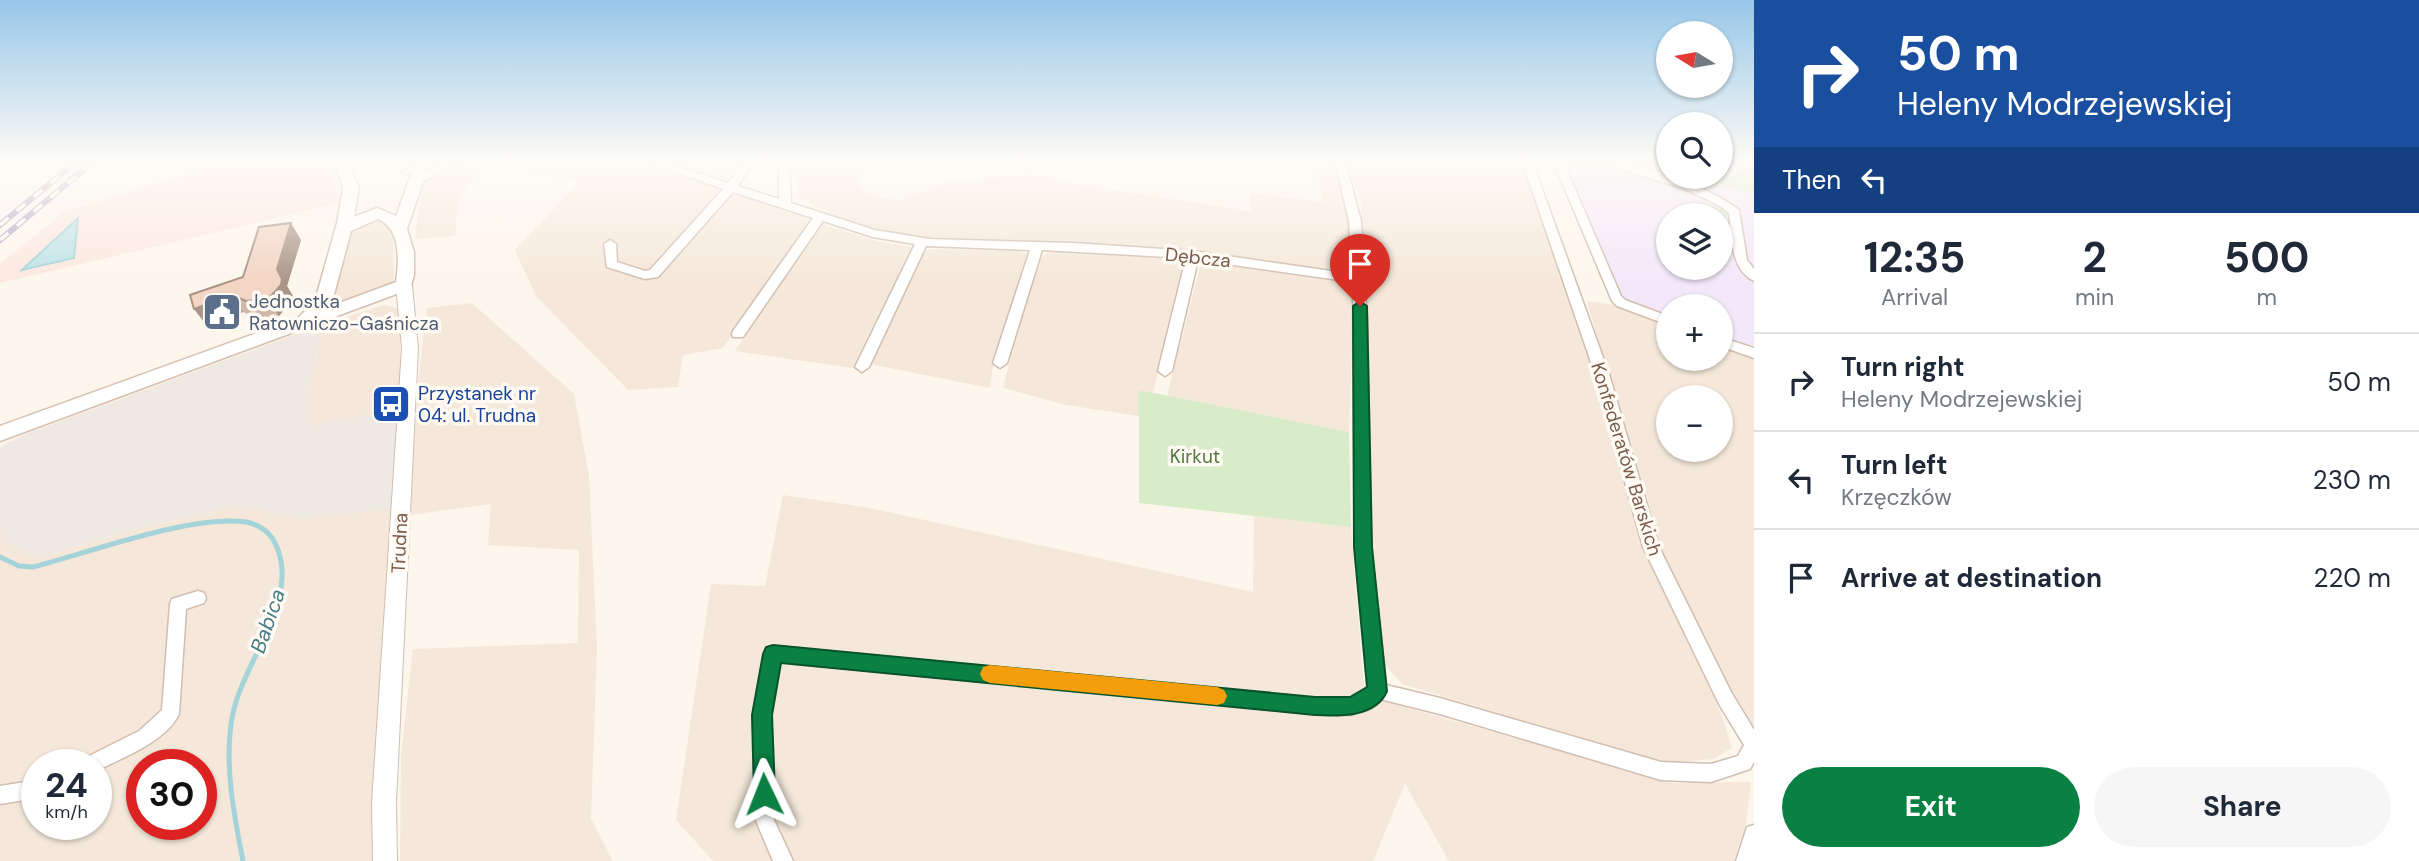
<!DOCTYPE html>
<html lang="en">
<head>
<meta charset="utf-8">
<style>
  body { margin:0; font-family:"DM Sans",sans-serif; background:#f6f6f7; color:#1f2937; height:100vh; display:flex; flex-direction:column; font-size:26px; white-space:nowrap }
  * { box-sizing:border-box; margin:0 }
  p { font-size:23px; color:#747a83 }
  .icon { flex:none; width:38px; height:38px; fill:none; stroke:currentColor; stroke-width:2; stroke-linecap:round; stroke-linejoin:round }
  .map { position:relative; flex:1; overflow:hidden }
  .panel { display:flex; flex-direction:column; background:#fff; width:665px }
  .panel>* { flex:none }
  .guide { background:#1a4fa0; color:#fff; overflow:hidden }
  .needle { width:46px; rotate:281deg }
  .tools { position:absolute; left:1656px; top:21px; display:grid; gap:14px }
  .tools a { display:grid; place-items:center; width:77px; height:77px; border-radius:50%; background:#fff; box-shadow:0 2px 5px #0004; font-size:35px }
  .speed { position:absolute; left:21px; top:749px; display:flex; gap:14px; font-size:35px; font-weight:700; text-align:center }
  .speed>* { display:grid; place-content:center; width:91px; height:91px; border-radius:50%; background:#fff; box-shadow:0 2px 5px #0004; line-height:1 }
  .speed small { font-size:18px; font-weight:400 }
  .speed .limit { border:10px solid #d22; background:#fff; color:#111 }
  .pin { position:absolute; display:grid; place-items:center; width:60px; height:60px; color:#fff; margin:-72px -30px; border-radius:50% 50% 50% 0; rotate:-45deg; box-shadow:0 0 7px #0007 }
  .pin .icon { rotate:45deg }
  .me { position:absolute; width:77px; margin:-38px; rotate:358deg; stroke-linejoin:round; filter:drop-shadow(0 0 5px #0008) }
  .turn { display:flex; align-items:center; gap:24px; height:147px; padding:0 28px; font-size:32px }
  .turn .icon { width:91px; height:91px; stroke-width:2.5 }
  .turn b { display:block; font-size:49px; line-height:60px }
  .then { display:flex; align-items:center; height:66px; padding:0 28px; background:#0003; gap:14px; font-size:26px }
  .eta { display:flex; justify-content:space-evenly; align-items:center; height:119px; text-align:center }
  .eta b { font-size:42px; font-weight:700; line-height:49px }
  .cta { display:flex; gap:14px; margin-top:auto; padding:14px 28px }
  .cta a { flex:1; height:80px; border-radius:42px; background:#0b8043; color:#fff; font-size:28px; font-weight:700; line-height:80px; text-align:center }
  .cta a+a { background:#f6f6f7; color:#1f2937 }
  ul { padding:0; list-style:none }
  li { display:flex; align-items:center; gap:21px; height:98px; padding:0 28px; border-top:2px solid #e0e1e3 }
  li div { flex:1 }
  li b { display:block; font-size:26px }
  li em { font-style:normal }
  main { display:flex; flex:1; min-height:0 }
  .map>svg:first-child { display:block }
  .residential { fill:#f5e8da; fill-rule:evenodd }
  .commercial { fill:#fde8e0 }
  .industrial { fill:#efe9e4 }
  .education { fill:#f3e8fa; fill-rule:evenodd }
  .green { fill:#d8ecc9 }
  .water { fill:#bfe3e8; stroke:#a5d3da; stroke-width:2 }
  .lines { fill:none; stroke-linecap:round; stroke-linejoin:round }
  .stream { stroke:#a5d3da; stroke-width:5 }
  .minor-casing { stroke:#d1beb0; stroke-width:3 }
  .tertiary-casing { stroke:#d1beb0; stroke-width:2 }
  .secondary-casing { stroke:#d6c0b0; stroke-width:3 }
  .minor { fill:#fff; fill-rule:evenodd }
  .tertiary { fill:#fff; fill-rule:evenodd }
  .secondary { fill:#fff; fill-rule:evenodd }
  .rail-casing { stroke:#b9a8c9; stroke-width:6 }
  .rail { stroke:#fffaf3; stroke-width:3.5; stroke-dasharray:11; stroke-linecap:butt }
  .wall { fill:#d1b7a8 }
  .shaded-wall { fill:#aa9588 }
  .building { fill:#f3d5c3; stroke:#aa9588; stroke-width:2 }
  .route { fill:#0b8043; stroke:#07532c; stroke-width:2 }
  .slow { fill:#f59e0b }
  .labels { text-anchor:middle; stroke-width:7; stroke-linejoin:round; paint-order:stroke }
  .street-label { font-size:19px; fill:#7a5c4d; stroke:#fffaf3 }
  .service-label { font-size:19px; fill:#4e5e75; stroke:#fffaf3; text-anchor:start }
  .transit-label { font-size:19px; fill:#164399; stroke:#fffaf3; text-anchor:start }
  .park-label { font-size:19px; fill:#537a41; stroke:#fffaf3 }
  .water-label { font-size:21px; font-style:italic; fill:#437c86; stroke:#fffaf3 }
</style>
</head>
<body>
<main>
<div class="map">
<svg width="1754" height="861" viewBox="0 0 1754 861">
  <rect width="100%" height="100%" fill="#fdf6ec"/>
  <g class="residential">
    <polygon points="457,161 631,161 805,216 810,223 723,348 683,355 678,387 628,390 536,296 515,250 579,182 485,162 458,201 455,236 415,239 422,186"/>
    <polygon points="658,161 743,161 727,182"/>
    <polygon points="794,161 859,161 861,188 878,198 900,200 952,181 1031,174 1086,186 1251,211 1249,193 1323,202 1315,161 1334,161 1350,228 1349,269 1337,271 1171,250 1052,242 922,238 871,227 829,213 799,197"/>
    <polygon points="1345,161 1522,161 1589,352 1643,549 1721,713 1732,748 1713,759 1666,763 1402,684 1382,661 1372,581 1361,202"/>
    <polygon points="374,218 383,221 393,230 394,279 390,286 350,301 340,302 332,299 344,240 352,227"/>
    <polygon points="825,225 880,242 912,247 852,368 735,351 818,227"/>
    <polygon points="929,249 1019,251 1027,254 994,359 990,388 870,364 921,255"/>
    <polygon points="1049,252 1183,259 1183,272 1153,393 1139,391 1139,416 1066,405 1003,388 1017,330 1040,258"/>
    <polygon points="1205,262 1343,282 1354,291 1349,432 1167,396 1200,267"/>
    <path d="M1587,301L1622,306L1668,323V359H1720V343L1754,355V740L1657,545ZM1668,397H1720V450H1668Z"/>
    <polygon points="472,303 574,394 589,475 597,648 591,819 613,861 400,861 401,756 413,649 578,643 579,550 488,545 491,504 410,515 418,382 427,308"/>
    <polygon points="384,305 400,309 401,408 310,426 308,392 323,324"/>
    <polygon points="783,495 870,508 1253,592 1254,516 1351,527 1364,685 1387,702 1674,783 1751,782 1746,824 1734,861 1449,861 1405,784 1373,861 713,861 676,820 711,584 765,586"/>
    <path d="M239,506L301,519L395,508L380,861H0V525L6,541L38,559L129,530ZM37,765H96V824H37ZM142,765H201V824H142Z"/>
  </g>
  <polygon class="commercial" points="228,161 328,161 340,203 0,283 0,264 64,212"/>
  <polygon class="industrial" points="323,324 308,391 310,426 401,408 395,508 301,519 239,506 129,530 38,559 6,541 0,525 0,447 23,435"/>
  <path class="education" d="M1563,161H1638L1668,170V177H1693L1754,194V355L1720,343V306H1668V323L1622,306ZM1668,215H1720V268H1668Z"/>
  <g class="green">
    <polygon points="1720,161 1754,161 1754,194 1693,177 1720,177"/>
    <polygon points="1696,202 1727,211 1724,267 1720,266 1720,215 1695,215"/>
    <polygon points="1139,390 1349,432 1351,527 1139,503"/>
  </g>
  <polygon class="water" points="78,218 74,258 22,270"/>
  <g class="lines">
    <path class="stream" d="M0,557L19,566L33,567C88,553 192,514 246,522C258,524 270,532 275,543C303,598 241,663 232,718C224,765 234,815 243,861"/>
    <g class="minor-casing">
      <g id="minor">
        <polygon points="428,161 433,162 433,166 407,174 402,171"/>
        <polygon points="445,161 458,161 418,185 410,185 409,183"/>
        <polygon points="643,161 659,161 728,183 745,161 755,161 738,186 779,199 779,161 789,161 791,203 875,230 930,239 1074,243 1193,251 1352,274 1349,221 1335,161 1345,161 1361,221 1367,321 1371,547 1386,685 1440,698 1661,762 1711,764 1738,756 1744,745 1719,704 1643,547 1595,374 1522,161 1532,161 1609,374 1659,547 1731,692 1754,730 1754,762 1750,769 1711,782 1661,780 1440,714 1380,699 1352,715 1315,714 780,662 771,715 774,820 793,861 773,861 756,821 753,715 765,654 767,649 773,646 1315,698 1350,699 1369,687 1355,547 1353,282 1198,260 1172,371 1165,376 1158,371 1186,258 1042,250 1007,363 1000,368 993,363 1030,250 926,246 869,367 862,372 855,367 915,244 873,237 823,221 743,337 733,337 732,334 733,331 813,218 733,192 658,277 645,279 607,267 604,244 610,240 616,244 617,262 645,271 650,270 723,189"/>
        <polygon points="1553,161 1563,161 1621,296 1625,300 1668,316 1668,325 1617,306 1612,301"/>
        <path d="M1595,161C1638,161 1704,184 1739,210L1747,260L1754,269V281C1730,270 1732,236 1729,213L1718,205L1685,189Z"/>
        <polygon points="1726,161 1754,162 1754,168 1727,163"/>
        <polygon points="1720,337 1754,348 1754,358 1720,346"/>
        <path d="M198,591L204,593L206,598L204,603L186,609L179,714C167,741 122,758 96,771V765H80L83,759L139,731L162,710L170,604L172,599Z"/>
        <polygon points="37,780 37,798 0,804 0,786"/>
        <polygon points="1754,825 1754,861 1736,861 1747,827"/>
      </g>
    </g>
    <g class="tertiary-casing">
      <polygon id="tertiary" points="404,280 412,285 418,348 396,803 397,861 373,861 372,803 402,348 396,285"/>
    </g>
    <g class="secondary-casing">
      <path id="secondary" d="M334,161H348L359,188L354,217L377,208L396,216L416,161H430L407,229L414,252V275L410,289L0,441V426L298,318L315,301L337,223L343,188ZM378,219C401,229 399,260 396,282L331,306L351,231Z"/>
    </g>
    <use href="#minor" class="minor"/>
    <use href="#tertiary" class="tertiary"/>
    <use href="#secondary" class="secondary"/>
    <g class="rail-casing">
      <g id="rail">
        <polyline points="0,225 77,161"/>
        <polyline points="0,240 94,161"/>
      </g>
    </g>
    <use href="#rail" class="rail"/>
  </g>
  <polygon class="wall" points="301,240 287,286 293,296 291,302 279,316 257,318 243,312 207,326 243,277"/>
  <g class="shaded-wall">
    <polygon points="291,223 301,240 287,286 293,296 291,302 279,316 268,299"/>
    <polygon points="232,295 243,312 207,326 194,309"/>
  </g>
  <polygon class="building" points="291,223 277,269 282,279 281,285 268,299 246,301 232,295 194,309 190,295 243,277 259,227"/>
  <linearGradient id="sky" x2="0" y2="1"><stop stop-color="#97c7e8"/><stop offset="0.57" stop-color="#fefbf6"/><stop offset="1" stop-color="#fefbf6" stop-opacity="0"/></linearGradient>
  <rect width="1754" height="282" fill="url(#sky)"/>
  <path class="route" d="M1360,301L1367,306L1372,547L1387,691C1376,718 1338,716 1315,715L781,663L772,715L775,794L772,802L764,805L757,802L754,794L752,715L763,654L766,647L773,645L1315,697H1350L1367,687L1354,547L1353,306Z"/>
  <polygon class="slow" points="990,665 1217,687 1224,690 1227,696 1224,703 1217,705 990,683 983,680 980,674 983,667"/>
  <defs>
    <g id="civic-square" transform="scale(2.0125)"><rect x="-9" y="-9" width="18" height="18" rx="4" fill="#5c6f8a" stroke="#fffaf3"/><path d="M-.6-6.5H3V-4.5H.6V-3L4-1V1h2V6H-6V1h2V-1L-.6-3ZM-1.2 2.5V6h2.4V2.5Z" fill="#fff"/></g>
    <g id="bus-square" transform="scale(2.0125)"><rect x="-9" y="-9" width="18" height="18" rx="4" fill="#1a4fb4" stroke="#fffaf3"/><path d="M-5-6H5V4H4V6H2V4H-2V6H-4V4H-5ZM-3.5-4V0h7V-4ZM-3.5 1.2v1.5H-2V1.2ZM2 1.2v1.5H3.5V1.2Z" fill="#fff"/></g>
  </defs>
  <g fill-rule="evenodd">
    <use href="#civic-square" x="222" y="312"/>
    <use href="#bus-square" x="391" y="404"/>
  </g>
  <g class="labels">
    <g class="street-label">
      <text transform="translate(1198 257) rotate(6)" y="7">Dębcza</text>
      <text transform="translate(1627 459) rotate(73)" y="7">Konfederatów Barskich</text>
      <text transform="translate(399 543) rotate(-87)" y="7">Trudna</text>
    </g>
    <g class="service-label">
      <text x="249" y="308">Jednostka<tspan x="249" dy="22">Ratowniczo-Gaśnicza</tspan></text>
    </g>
    <g class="transit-label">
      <text x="418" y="400">Przystanek nr<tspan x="418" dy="22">04: ul. Trudna</tspan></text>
    </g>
    <g class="park-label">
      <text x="1195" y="463">Kirkut</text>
    </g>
    <g class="water-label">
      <text transform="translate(268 621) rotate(-71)" y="7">Babica</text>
    </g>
  </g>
</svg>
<div class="tools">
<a><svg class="needle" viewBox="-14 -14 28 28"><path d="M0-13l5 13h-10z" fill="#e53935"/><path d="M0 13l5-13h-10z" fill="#747a83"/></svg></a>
<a><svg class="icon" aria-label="search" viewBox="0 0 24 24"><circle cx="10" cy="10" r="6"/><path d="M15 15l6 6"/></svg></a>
<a><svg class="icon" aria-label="layers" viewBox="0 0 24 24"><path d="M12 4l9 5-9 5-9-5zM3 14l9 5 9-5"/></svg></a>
<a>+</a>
<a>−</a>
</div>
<div class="speed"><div>24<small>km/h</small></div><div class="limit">30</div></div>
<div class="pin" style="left:1360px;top:306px;background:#d93025"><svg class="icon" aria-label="arrive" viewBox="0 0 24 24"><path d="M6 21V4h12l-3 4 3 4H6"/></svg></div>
<svg class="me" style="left:764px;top:794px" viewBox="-20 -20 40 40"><path d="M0-17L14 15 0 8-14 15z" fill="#0b8043" stroke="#fff" stroke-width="4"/></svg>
</div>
<section class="panel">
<div class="guide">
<div class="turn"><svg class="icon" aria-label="right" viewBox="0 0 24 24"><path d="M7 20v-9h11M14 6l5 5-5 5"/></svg><div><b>50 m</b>Heleny Modrzejewskiej</div></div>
<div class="then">Then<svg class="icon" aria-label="left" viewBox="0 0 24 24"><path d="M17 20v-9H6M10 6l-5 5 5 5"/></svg></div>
</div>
<div class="eta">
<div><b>12:35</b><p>Arrival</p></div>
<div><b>2</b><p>min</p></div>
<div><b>500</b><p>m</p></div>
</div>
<ul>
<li><svg class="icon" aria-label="right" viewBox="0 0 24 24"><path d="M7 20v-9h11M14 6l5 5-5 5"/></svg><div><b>Turn right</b><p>Heleny Modrzejewskiej</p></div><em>50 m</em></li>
<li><svg class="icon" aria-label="left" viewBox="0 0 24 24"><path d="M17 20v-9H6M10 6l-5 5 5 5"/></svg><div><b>Turn left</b><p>Krzęczków</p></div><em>230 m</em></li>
<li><svg class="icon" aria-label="arrive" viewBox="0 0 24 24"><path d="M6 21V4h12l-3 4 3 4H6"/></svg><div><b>Arrive at destination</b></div><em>220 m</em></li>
</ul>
<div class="cta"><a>Exit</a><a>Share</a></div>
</section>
</main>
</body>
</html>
